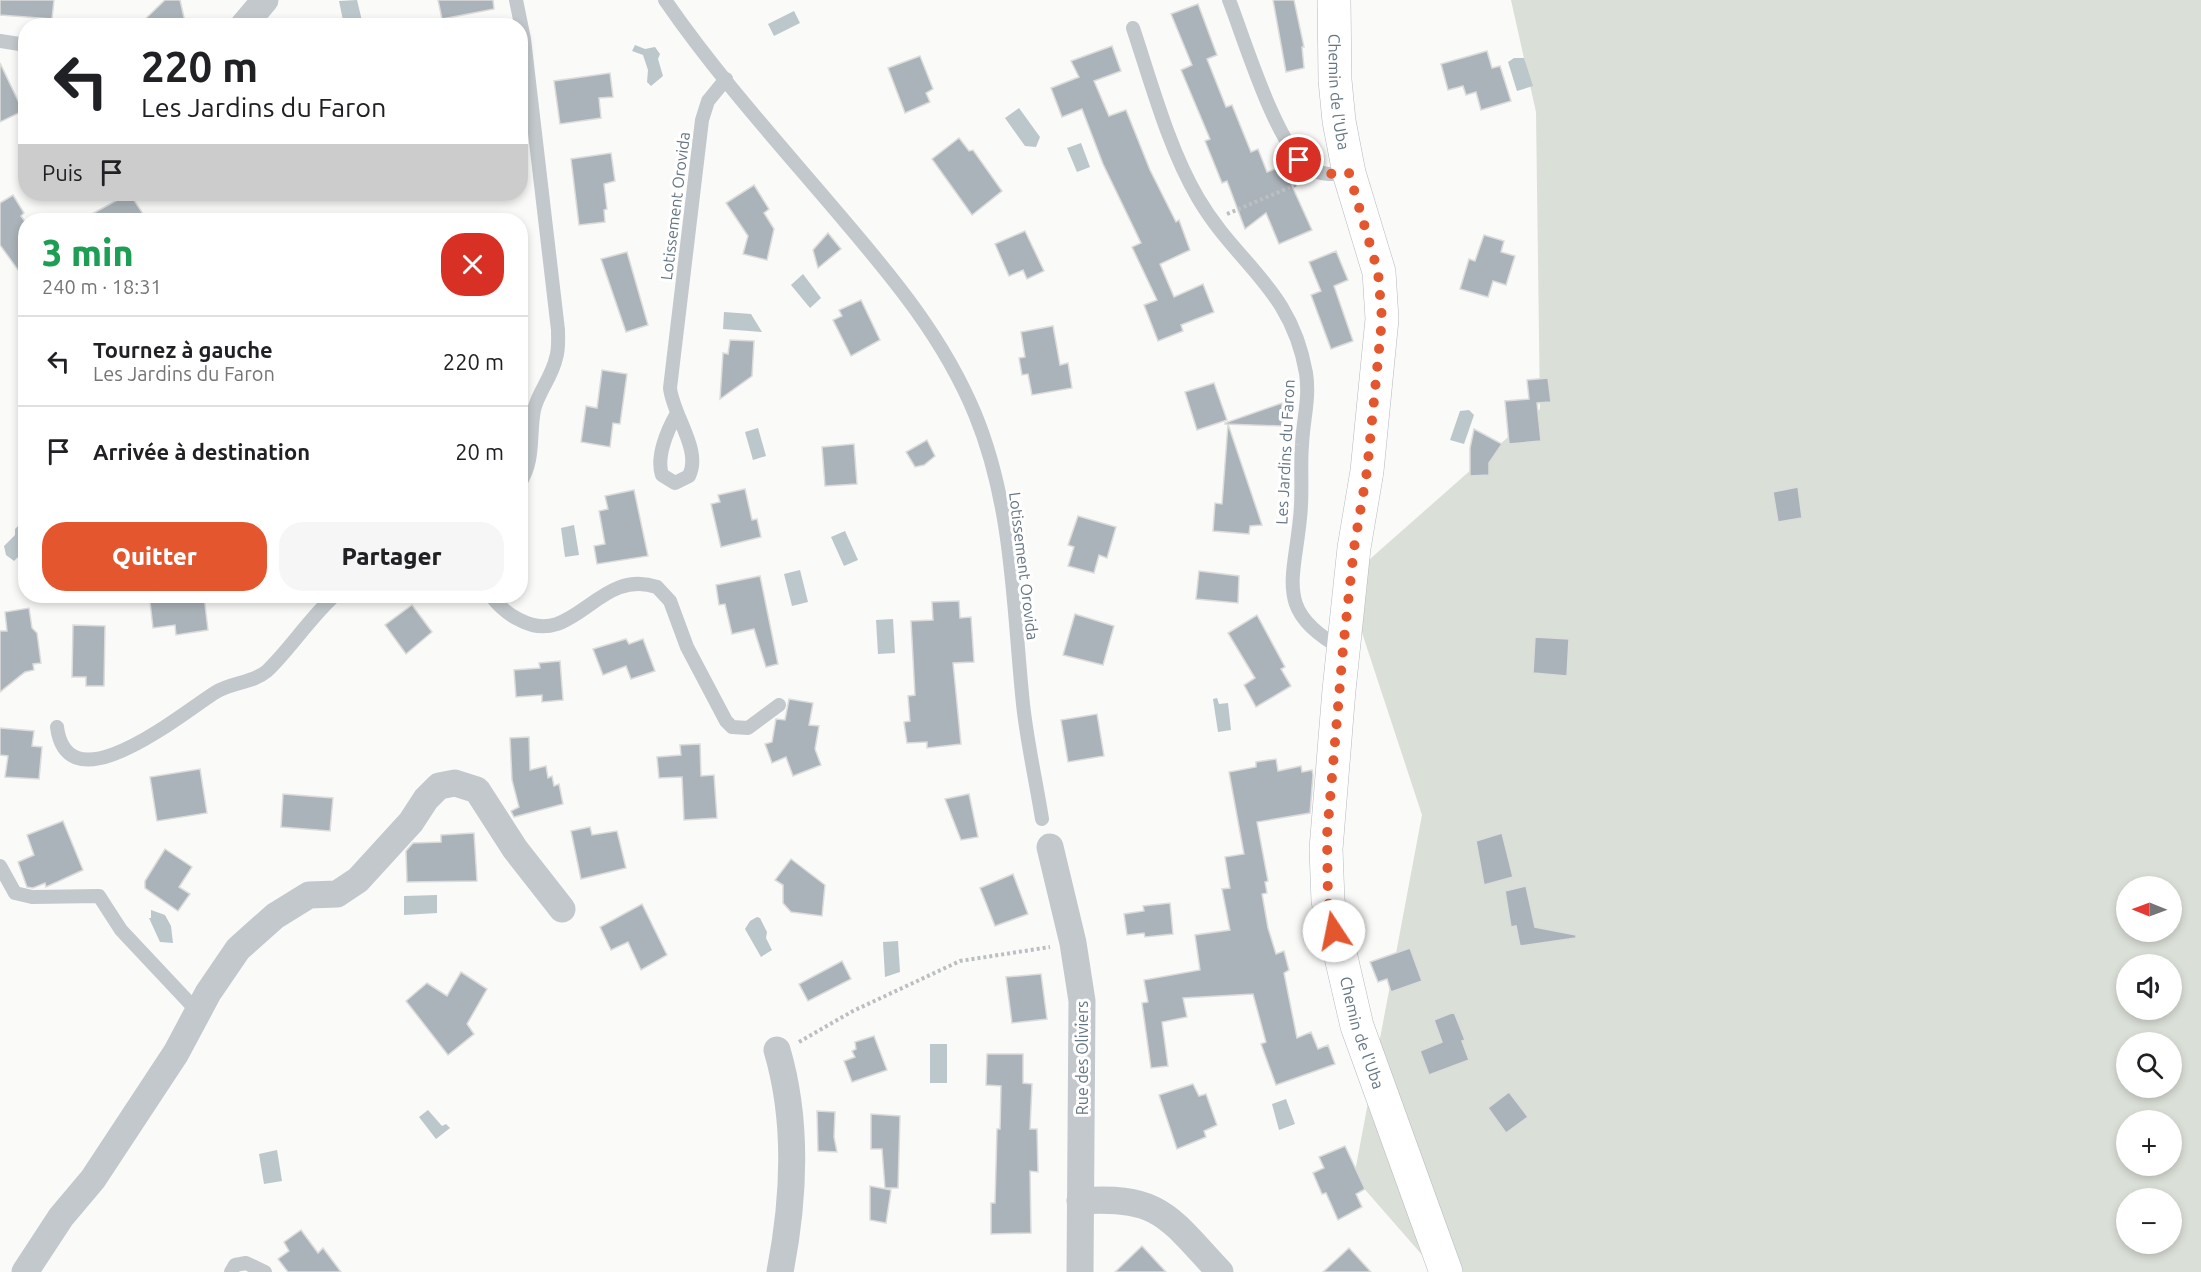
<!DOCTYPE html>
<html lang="fr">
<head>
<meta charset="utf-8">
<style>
  body { margin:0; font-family:Ubuntu,sans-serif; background:#f6f6f6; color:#202124; height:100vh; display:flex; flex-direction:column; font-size:22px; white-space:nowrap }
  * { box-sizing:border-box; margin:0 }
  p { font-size:20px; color:#757577 }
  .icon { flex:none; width:33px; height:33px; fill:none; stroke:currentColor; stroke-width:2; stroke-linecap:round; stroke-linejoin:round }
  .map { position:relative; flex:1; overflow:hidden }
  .sheet { position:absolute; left:18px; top:213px; width:510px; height:390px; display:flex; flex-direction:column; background:#fff; border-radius:24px; box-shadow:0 3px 9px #0003 }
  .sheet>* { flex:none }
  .banner { position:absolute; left:18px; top:18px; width:510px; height:183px; border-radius:24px; box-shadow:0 3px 9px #0003; background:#fff; color:#202124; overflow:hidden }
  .needle { width:39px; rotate:271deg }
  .fabs { position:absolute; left:2116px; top:876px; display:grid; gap:12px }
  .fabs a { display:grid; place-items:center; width:66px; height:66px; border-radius:50%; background:#fff; box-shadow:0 3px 9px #0003; font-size:30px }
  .pin { position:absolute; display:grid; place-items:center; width:51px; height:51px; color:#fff; margin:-26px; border:3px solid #fff; border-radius:50%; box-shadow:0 2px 6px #0007 }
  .me { position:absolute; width:66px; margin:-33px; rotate:349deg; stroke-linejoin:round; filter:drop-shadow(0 0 4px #0008) }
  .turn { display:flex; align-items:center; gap:21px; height:126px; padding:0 24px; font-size:27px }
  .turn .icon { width:78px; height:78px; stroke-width:2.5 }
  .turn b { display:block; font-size:42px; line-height:51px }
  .then { display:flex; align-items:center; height:57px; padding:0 24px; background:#0003; gap:12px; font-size:22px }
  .round { display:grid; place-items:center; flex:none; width:63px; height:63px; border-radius:24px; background:#f6f6f6 }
  .overview { display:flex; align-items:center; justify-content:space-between; height:102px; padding:0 24px }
  h1 { font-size:36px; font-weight:800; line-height:45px; color:#1e9e55 }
  .action { display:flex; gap:12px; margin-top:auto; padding:12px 24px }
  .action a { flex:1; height:69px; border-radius:24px; background:#e4572e; color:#fff; font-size:24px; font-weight:800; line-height:69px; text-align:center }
  .action a+a { background:#f6f6f6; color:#202124 }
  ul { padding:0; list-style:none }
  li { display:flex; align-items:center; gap:18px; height:90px; padding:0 24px; border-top:2px solid #e0e0e0 }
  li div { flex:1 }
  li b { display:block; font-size:22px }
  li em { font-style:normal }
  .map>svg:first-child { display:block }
  .green { fill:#dadfd7; fill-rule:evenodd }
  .water { fill:#bbc7cb }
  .building { fill:#aab3b9; stroke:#dcdcda; stroke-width:1.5 }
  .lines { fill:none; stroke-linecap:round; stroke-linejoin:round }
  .secondary-casing { stroke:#b3babf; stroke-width:34 }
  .path { stroke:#bbbfc2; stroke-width:4; stroke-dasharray:3 3; stroke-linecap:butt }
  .lane { stroke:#c3c8cc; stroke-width:14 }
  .street { stroke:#c3c8cc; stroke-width:27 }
  .secondary { stroke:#fff; stroke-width:33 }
  .route { stroke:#e4572e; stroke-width:10; stroke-dasharray:0 18 }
  .labels { text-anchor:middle; stroke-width:6; stroke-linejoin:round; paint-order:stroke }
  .street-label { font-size:16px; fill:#657683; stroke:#fff }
</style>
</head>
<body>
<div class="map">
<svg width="2201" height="1272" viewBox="0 0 2201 1272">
  <rect width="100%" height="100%" fill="#fafaf8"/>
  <path class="green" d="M1511,0H2201V1272H1437L1354,1177L1422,815L1345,581L1540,409L1536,112ZM2127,886H2172V932H2127ZM2127,964H2172V1010H2127ZM2127,1042H2172V1088H2127ZM2127,1120H2172V1166H2127ZM2127,1198H2172V1244H2127Z"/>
  <g class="water">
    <polygon points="357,0 363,25 344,25 339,1"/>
    <polygon points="794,11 800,23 774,36 768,24"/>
    <polygon points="635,45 645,49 655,47 660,54 658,59 663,76 651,86 647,82 648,70 643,55 632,51"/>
    <polygon points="1514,58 1524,58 1533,86 1517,91 1508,62"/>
    <polygon points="1019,108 1040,137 1036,147 1025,146 1005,118"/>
    <polygon points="1081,143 1090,167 1077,172 1067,148"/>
    <polygon points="803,274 821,298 810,308 791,285"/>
    <polygon points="724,312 751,314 762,332 723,329"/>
    <polygon points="1469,410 1474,415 1464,444 1450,440 1460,411"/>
    <polygon points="758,428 766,456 753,460 745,432"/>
    <polygon points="25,519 25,550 14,561 6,555 4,546 15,535 15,529"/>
    <polygon points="574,525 579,555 565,557 561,528"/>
    <polygon points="845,531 858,560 844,566 831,537"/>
    <polygon points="800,570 808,602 792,606 784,574"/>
    <polygon points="893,619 895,653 878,654 876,620"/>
    <polygon points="1217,698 1219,704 1228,703 1231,730 1218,732 1213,699"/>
    <polygon points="437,895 437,913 404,915 404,896"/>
    <polygon points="151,910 165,915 171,926 173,943 160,942 149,918 151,918"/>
    <polygon points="757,917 760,918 767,932 766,938 772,950 761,957 745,929 750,921"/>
    <polygon points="898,941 900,972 885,977 883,942"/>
    <rect x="930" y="1044" width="17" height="39"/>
    <polygon points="1286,1099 1295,1124 1279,1130 1272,1104"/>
    <polygon points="428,1110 442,1126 446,1124 450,1128 436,1139 419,1117"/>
    <polygon points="277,1150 282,1181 264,1184 259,1154"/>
  </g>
  <g class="building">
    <polygon points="0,0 54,0 52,19 0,15"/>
    <polygon points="165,0 180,0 186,26 138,26"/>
    <polygon points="438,0 493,0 494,9 442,19"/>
    <polygon points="1273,0 1294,0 1304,47 1302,47 1304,68 1286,72"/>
    <polygon points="1198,4 1217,55 1207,59 1226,107 1232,105 1251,152 1258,149 1267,172 1283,166 1312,230 1279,244 1266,213 1245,229 1227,181 1222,183 1205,141 1210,139 1181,70 1192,65 1171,14"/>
    <polygon points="1112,46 1121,71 1094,81 1109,116 1126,110 1150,170 1176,222 1179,220 1190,250 1160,264 1174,297 1203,284 1214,312 1181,325 1183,331 1158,341 1144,305 1157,300 1132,247 1141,243 1103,164 1082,109 1062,117 1051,88 1079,77 1071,61"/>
    <polygon points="1487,51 1492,68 1500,66 1511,101 1481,110 1476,92 1466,95 1463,86 1448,90 1441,64"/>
    <polygon points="920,56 933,89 926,93 930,102 905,113 888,68"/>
    <polygon points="0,63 23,111 0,122"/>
    <polygon points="610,73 613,97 599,98 601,118 560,124 554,81"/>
    <polygon points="959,138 969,151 973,150 1002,191 972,215 932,159"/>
    <polygon points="611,153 615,181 604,184 607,209 604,210 605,222 579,225 571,159"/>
    <polygon points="754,185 769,209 764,213 774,229 767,260 743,254 748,236 726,203"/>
    <polygon points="128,194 130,194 147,220 81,220"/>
    <polygon points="13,195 24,213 21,216 26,223 26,281 0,245 0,203"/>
    <polygon points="1025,231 1044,271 1027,279 1023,270 1009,276 995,244"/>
    <polygon points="828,233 841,249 818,268 813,250"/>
    <polygon points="1484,235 1504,241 1501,252 1515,256 1506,285 1493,281 1488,297 1460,289 1469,259 1475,261"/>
    <polygon points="1336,251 1348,280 1334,286 1353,341 1331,349 1311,295 1321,291 1309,262"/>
    <polygon points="627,252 648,325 626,332 601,259"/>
    <polygon points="861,300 880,340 851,356 833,320 842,316 839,310"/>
    <polygon points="1053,326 1060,365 1068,363 1072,388 1032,395 1028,374 1022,375 1019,358 1025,357 1021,332"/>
    <polygon points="730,340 754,341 752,376 720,399 723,353 728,354"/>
    <polygon points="602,370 627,374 620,424 613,423 610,447 581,442 586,406 597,408"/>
    <polygon points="1548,378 1551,402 1537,403 1541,441 1509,444 1505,401 1529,399 1527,380"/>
    <polygon points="1214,383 1227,420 1197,430 1185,392"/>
    <polygon points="1282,403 1282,426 1225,424 1225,423"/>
    <polygon points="1228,424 1262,525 1250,526 1249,534 1213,531 1215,503 1222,504"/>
    <polygon points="1474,429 1502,444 1489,463 1489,475 1470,476 1470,448"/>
    <polygon points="927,440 935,456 924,465 915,467 906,452"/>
    <polygon points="854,444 857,484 825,486 822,447"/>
    <polygon points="1798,487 1802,518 1778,522 1773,492"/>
    <polygon points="745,489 752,520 757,519 761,537 721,547 711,504 720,502 718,495"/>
    <polygon points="634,490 648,556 597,564 594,546 605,544 599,511 608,509 605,496"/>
    <polygon points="1078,516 1116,527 1107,558 1099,555 1094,573 1068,566 1074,547 1068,545"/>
    <polygon points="1199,571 1239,576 1238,603 1196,599"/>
    <polygon points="760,576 778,664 766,667 754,629 732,634 725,604 719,605 716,585"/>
    <polygon points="204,596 208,630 176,635 175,625 153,628 150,602"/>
    <polygon points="959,601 960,618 971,617 974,662 953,663 961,744 927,748 927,742 907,743 904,722 910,721 908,696 915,695 911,621 933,620 932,602"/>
    <polygon points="412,605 432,632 406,654 385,625"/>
    <polygon points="29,608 32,628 37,633 41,663 33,664 34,670 25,672 0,692 0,631 7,631 5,612"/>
    <polygon points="1075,614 1114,626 1103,665 1063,655"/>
    <polygon points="1257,615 1285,667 1281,669 1291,686 1256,707 1244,685 1255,678 1228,633"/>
    <polygon points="73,625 105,626 104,686 86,686 86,677 72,677"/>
    <polygon points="1535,637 1569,639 1567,676 1533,673"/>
    <polygon points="626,639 629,644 643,639 655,671 631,679 626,666 603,675 593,649"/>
    <polygon points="560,661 563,700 542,702 542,695 516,697 514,670 540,668 539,663"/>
    <polygon points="789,699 813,703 809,725 819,726 815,749 821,765 793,776 786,757 772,763 765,744 772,742 776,719 785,720"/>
    <polygon points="1097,714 1104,756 1068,762 1061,720"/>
    <polygon points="0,728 34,731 32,746 42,747 39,779 5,777 8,756 0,755"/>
    <polygon points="529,737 530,770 546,766 548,778 552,776 554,786 559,784 563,804 514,817 511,811 519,807 512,780 510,738"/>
    <polygon points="700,744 701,776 714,775 717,818 684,820 682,777 659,778 657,757 681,755 680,745"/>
    <polygon points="1276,759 1278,771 1301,766 1302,772 1312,770 1313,775 1310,813 1257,822 1268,881 1265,882 1267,893 1262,894 1268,928 1276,954 1284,951 1289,970 1284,973 1297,1038 1311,1032 1318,1049 1328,1045 1335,1064 1276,1085 1261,1044 1266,1042 1253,994 1183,998 1187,1017 1162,1022 1168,1066 1151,1068 1142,1003 1148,1002 1144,980 1200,970 1195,935 1230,930 1222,889 1230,888 1225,857 1244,854 1229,772 1256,767 1256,762"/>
    <polygon points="200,769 207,813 157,821 150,777"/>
    <polygon points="283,794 333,798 330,831 281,827"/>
    <polygon points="969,794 978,837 961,840 945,799"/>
    <polygon points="63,821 83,870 46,887 45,883 33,888 27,887 18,862 34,855 27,835"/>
    <polygon points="590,827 592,835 617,831 626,868 581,879 571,831"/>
    <polygon points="474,833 477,881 407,882 406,851 413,843 441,842 441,835"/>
    <polygon points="1502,833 1513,877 1484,885 1476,841"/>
    <polygon points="165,849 192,867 179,887 190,894 178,911 145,888 145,881"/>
    <polygon points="791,859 825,885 822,916 791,912 783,903 783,885 775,880"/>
    <polygon points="1013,874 1028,914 995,926 980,888"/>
    <polygon points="1526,886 1535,927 1576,935 1576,938 1520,946 1516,926 1511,927 1505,891"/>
    <polygon points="1170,903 1173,934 1145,937 1144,933 1127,935 1124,914 1144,911 1143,906"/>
    <polygon points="642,904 667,955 641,970 628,942 611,950 600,927"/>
    <polygon points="1410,948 1422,981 1391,992 1387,979 1378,982 1370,962"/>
    <polygon points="842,961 851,979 808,1001 799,984"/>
    <polygon points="461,972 487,989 467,1024 474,1034 448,1055 406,1001 427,983 447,996"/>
    <polygon points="1041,974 1047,1019 1012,1023 1006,977"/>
    <polygon points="1454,1012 1465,1040 1462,1041 1469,1060 1429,1075 1420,1051 1442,1042 1434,1020"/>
    <polygon points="874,1036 887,1070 852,1082 844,1061 855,1057 852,1051 856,1049 855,1042"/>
    <polygon points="987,1054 1023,1054 1023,1083 1032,1084 1030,1129 1037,1129 1038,1172 1030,1171 1031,1233 991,1234 991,1203 995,1203 997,1129 1000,1129 1001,1086 986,1085"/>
    <polygon points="1193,1084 1199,1096 1206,1094 1217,1125 1204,1131 1206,1137 1177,1149 1159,1095"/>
    <polygon points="1509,1092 1528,1117 1506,1133 1488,1108"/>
    <polygon points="817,1111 835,1112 834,1137 837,1152 818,1151"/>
    <polygon points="871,1114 900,1116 898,1188 885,1188 882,1149 871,1149"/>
    <polygon points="1345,1146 1365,1189 1356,1194 1362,1207 1338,1220 1326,1193 1322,1194 1313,1173 1324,1168 1319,1157"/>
    <polygon points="870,1186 891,1190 886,1223 870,1220"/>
    <polygon points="301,1230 318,1253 323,1248 341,1272 288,1272 278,1259 289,1251 284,1242"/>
    <polygon points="1142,1246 1166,1272 1115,1272"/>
    <polygon points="1349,1248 1371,1272 1323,1272"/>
  </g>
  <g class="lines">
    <g class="secondary-casing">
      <g id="secondary">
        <path id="s1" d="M1334,0L1335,80L1339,121L1349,173L1379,272L1382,319L1367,471L1354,548L1339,690L1326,849L1328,901L1357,1026L1446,1272"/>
      </g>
    </g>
    <g class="path">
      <polyline points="1227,214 1300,183"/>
      <polyline points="799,1042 853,1011 960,961 1050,947"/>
    </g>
    <g class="lane">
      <path d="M516,0L524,39L558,330C558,340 559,349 556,358C552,377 538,392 534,410C529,436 535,459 520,483"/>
      <path d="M665,0C718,77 782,147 842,218C894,279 944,339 975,414C1013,506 1013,607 1023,704C1027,742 1036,781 1042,819"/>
      <path d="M1229,0C1244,38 1277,148 1309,168C1322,176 1335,174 1349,173"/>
      <path d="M1133,28C1151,82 1169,149 1198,198C1237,265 1291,287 1306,373C1310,398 1303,420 1302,445C1300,469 1303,493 1300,518C1294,581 1274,612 1343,649"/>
      <polyline points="0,41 26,45"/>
      <path d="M676,415C667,431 656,457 662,475L675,483L689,476C702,450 673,416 670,388L702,120L708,101L726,79"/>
      <path d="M491,596C498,605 509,615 520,620C574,649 598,567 657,587L670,601L687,647L726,721L732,727L748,728L779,705"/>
      <path d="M57,727C68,810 186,710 216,692C232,682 253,683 267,671C290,649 309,619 334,596"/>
      <polyline points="0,866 15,893 32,897 99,896 121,930 198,1012"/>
      <polyline points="231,1272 235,1265 246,1263 265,1272"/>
    </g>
    <g class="street">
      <polyline points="243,26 265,0"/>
      <polyline points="1050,847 1073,943 1082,1001 1080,1272"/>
      <path d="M777,1050C798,1121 794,1200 780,1272"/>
      <path d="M1080,1201C1161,1195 1169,1218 1220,1272"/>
      <polyline points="25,1272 61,1217 93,1179 176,1053 208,993 238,949 275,916 309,895 337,894 358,880 411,822 426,799 439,786 455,783 477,790 515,849 562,909"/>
    </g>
    <use href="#secondary" class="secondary"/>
  </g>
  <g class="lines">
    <polyline class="route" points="1299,160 1324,174 1349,173 1378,272 1382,319 1367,471 1354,548 1343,649 1327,835 1328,901 1334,931"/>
  </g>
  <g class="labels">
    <g class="street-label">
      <text dy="6" stroke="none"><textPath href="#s1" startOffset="92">Chemin de l'Uba</textPath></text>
      <text transform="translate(675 206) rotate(-83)" y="6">Lotissement Orovida</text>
      <text transform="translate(1285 452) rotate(-87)" y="6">Les Jardins du Faron</text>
      <text transform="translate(1024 566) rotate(83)" y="6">Lotissement Orovida</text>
      <text dy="6" stroke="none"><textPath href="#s1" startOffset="1046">Chemin de l'Uba</textPath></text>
      <text transform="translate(1082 1058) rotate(-90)" y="6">Rue des Oliviers</text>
    </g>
  </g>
</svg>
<div class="fabs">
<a><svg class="needle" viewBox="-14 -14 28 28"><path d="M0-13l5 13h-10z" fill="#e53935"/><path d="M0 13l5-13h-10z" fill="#757577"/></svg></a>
<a><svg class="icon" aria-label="sound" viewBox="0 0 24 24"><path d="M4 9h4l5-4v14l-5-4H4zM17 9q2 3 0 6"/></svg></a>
<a><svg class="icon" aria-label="search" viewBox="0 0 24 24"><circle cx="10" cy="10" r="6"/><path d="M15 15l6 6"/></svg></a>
<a>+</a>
<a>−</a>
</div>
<div class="pin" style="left:1299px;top:160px;background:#d93025"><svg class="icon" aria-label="arrive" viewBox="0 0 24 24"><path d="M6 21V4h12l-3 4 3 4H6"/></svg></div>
<svg class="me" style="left:1334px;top:931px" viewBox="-20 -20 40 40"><circle r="19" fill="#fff"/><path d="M0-13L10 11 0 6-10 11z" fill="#e4572e"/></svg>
<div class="banner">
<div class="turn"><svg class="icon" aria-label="left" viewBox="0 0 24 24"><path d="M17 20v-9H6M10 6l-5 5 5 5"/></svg><div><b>220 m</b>Les Jardins du Faron</div></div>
<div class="then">Puis<svg class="icon" aria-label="arrive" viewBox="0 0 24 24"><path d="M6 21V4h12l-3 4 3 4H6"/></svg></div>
</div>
<section class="sheet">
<div class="overview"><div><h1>3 min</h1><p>240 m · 18:31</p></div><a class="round" style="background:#d93025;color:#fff"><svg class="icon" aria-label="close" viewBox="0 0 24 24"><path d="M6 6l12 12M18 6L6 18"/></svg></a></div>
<ul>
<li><svg class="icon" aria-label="left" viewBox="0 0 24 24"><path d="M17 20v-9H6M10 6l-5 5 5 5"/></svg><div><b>Tournez à gauche</b><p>Les Jardins du Faron</p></div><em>220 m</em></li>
<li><svg class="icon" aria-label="arrive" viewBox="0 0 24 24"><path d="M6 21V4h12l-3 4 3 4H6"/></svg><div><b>Arrivée à destination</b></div><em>20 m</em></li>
</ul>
<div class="action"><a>Quitter</a><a>Partager</a></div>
</section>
</div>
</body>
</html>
